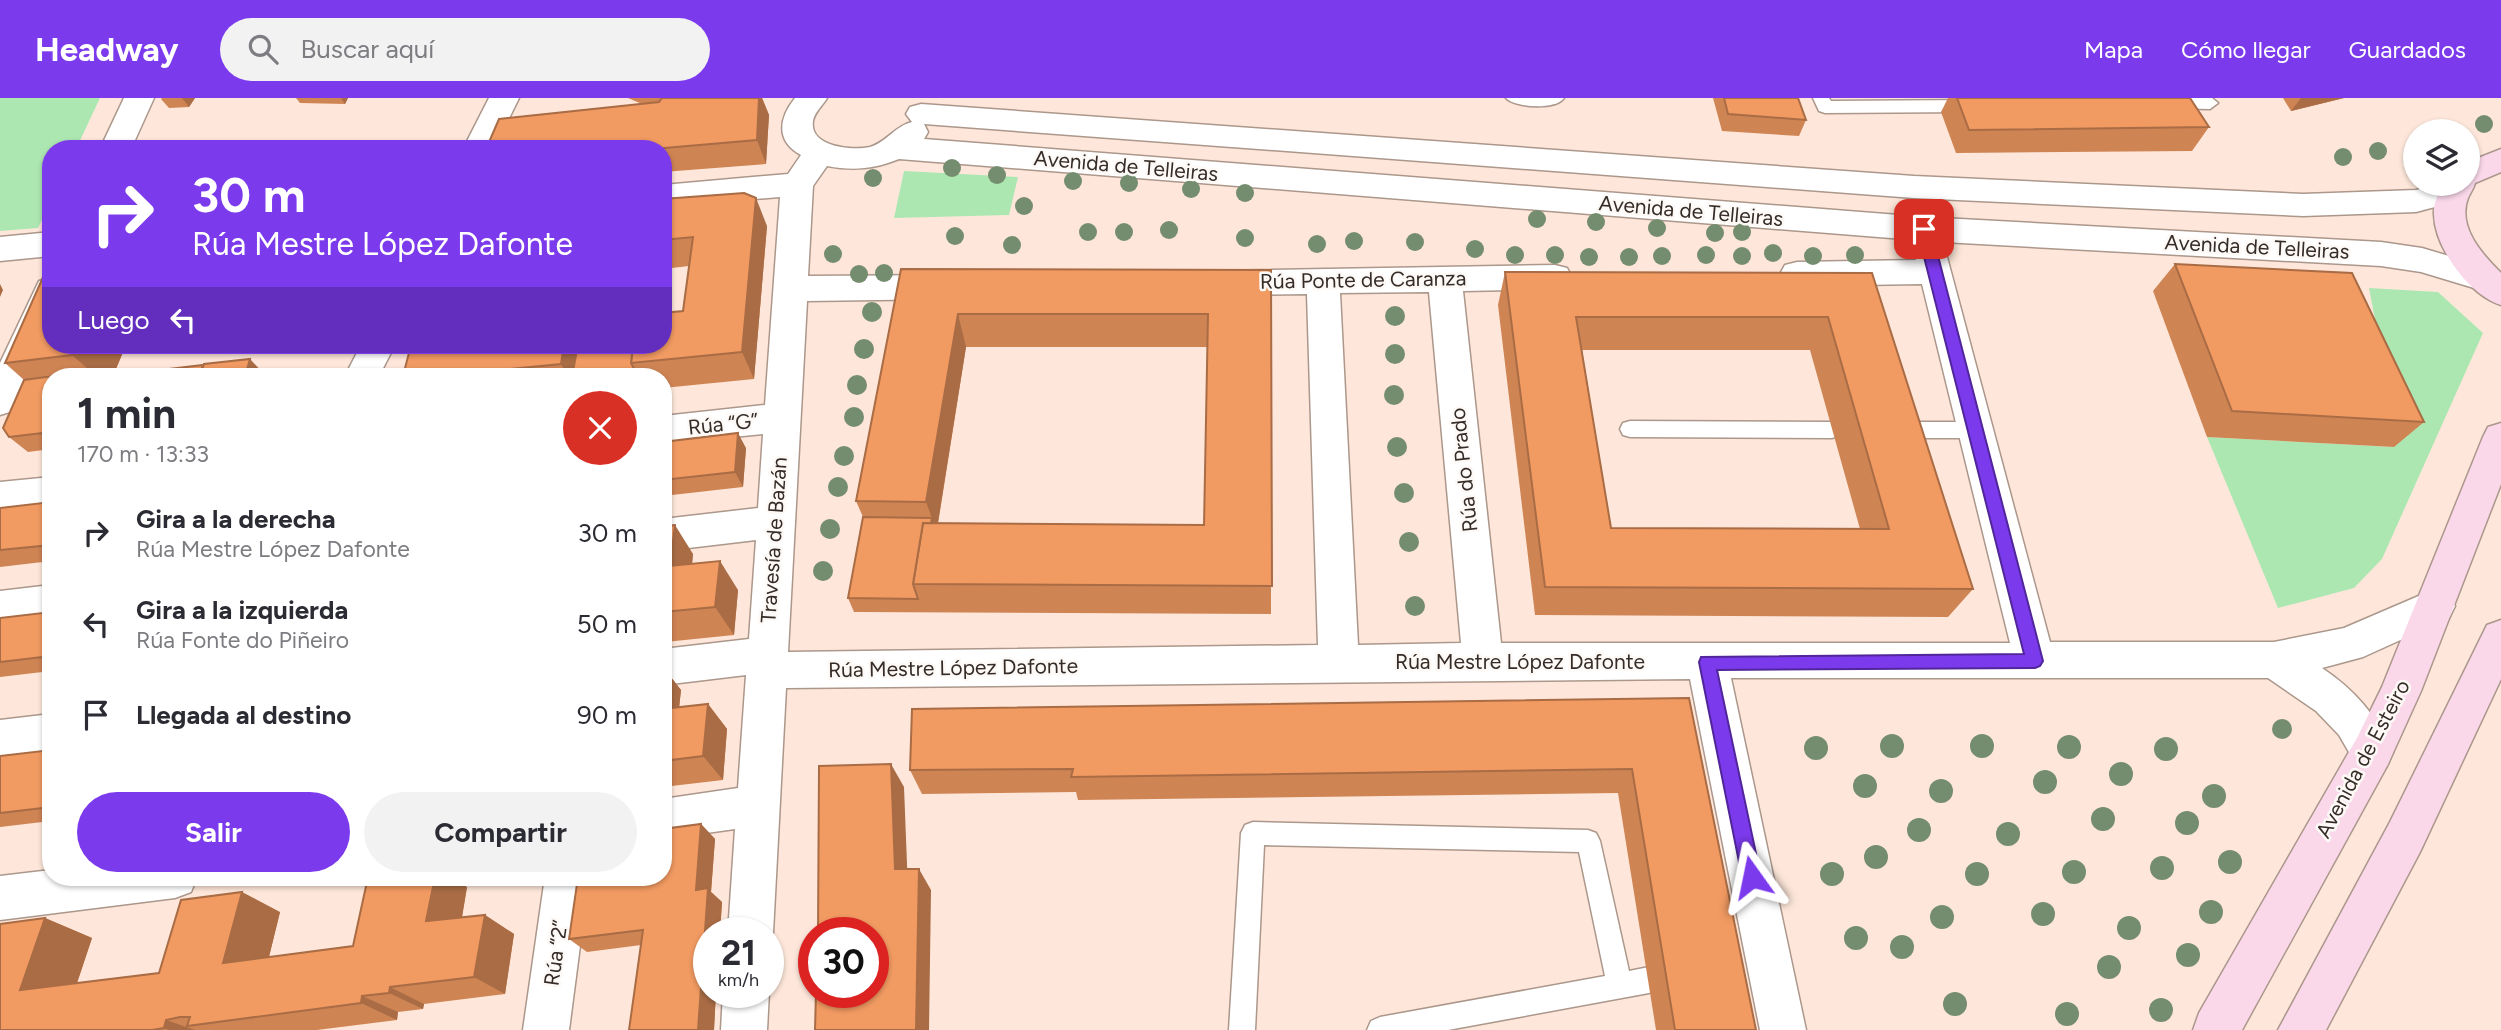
<!DOCTYPE html>
<html lang="es">
<head>
<meta charset="utf-8">
<style>
  body { margin:0; font-family:Figtree,sans-serif; background:#f2f2f3; color:#2b2b33; height:100vh; display:flex; flex-direction:column; font-size:26px; white-space:nowrap }
  * { box-sizing:border-box; margin:0 }
  p { font-size:23px; color:#7c7c81 }
  .icon { flex:none; width:38px; height:38px; fill:none; stroke:currentColor; stroke-width:2; stroke-linecap:round; stroke-linejoin:round }
  .map { position:relative; flex:1; overflow:hidden }
  .drawer { position:absolute; left:42px; top:270px; width:630px; height:518px; display:flex; flex-direction:column; background:#fff; border-radius:28px; box-shadow:0 2px 5px #0004 }
  .drawer>* { flex:none }
  .guide { position:absolute; left:42px; top:42px; width:630px; height:214px; border-radius:28px; box-shadow:0 2px 5px #0004; background:#7c3aed; color:#fff; overflow:hidden }
  .controls { position:absolute; left:2403px; top:21px; display:grid; gap:14px }
  .controls a { display:grid; place-items:center; width:77px; height:77px; border-radius:50%; background:#fff; box-shadow:0 2px 5px #0004; font-size:35px }
  .speed { position:absolute; left:693px; top:819px; display:flex; gap:14px; font-size:35px; font-weight:700; text-align:center }
  .speed>* { display:grid; place-content:center; width:91px; height:91px; border-radius:50%; background:#fff; box-shadow:0 2px 5px #0004; line-height:1 }
  .speed small { font-size:18px; font-weight:400 }
  .speed .limit { border:10px solid #d22; background:#fff; color:#111 }
  .pin { position:absolute; display:grid; place-items:center; width:60px; height:60px; color:#fff; margin:-30px; border-radius:14px; box-shadow:0 4px 10px #0006 }
  .me { position:absolute; width:77px; margin:-38px; rotate:348deg; stroke-linejoin:round; filter:drop-shadow(0 0 5px #0008) }
  .turn { display:flex; align-items:center; gap:24px; height:147px; padding:0 35px; font-size:32px }
  .turn .icon { width:91px; height:91px; stroke-width:2.5 }
  .turn b { display:block; font-size:49px; line-height:60px }
  .then { display:flex; align-items:center; height:66px; padding:0 35px; background:#0003; gap:14px; font-size:26px }
  .round { display:grid; place-items:center; flex:none; width:74px; height:74px; border-radius:37px; background:#f2f2f3 }
  .summary { display:flex; align-items:center; justify-content:space-between; height:119px; padding:0 35px }
  h1 { font-size:42px; font-weight:700; line-height:52px }
  .cta { display:flex; gap:14px; margin-top:auto; padding:14px 35px }
  .cta a { flex:1; height:80px; border-radius:42px; background:#7c3aed; color:#fff; font-size:28px; font-weight:700; line-height:80px; text-align:center }
  .cta a+a { background:#f2f2f3; color:#2b2b33 }
  ul { padding:0; list-style:none }
  li { display:flex; align-items:center; gap:21px; height:91px; padding:0 35px }
  li div { flex:1 }
  li b { display:block; font-size:26px }
  li em { font-style:normal }
  header { display:flex; align-items:center; gap:42px; box-sizing:border-box; height:98px; padding:0 35px; background:#7c3aed; color:#fff }
  header strong { font-size:33px }
  nav { display:flex; gap:38px; margin-inline-start:auto; font-size:24px }
  .search { width:490px; height:63px; background:#f2f2f3; display:flex; align-items:center; gap:18px; box-sizing:border-box; padding:0 24px; border-radius:38px; color:#7c7c81; font-size:26px }
  .map>svg:first-child { display:block }
  .green { fill:#ace7b2 }
  .lines { fill:none; stroke-linecap:round; stroke-linejoin:round }
  .lane-casing { stroke:#ab978b; stroke-width:3 }
  .street-casing { stroke:#ab978b; stroke-width:3 }
  .secondary-casing { stroke:#ab978b; stroke-width:3 }
  .lane { fill:#fff; fill-rule:evenodd }
  .street { fill:#fff; fill-rule:evenodd }
  .secondary { fill:#fad8ea; fill-rule:evenodd }
  .tree { fill:#758d6f }
  .wall { fill:#cf8454; fill-rule:evenodd }
  .shaded-wall { fill:#a96c45 }
  .building { fill:#f19a62; stroke:#a96c45; stroke-width:2; fill-rule:evenodd }
  .route { fill:#7c3aed; stroke:#51269a; stroke-width:2 }
  .labels { text-anchor:middle; stroke-width:5; stroke-linejoin:round; paint-order:stroke }
  .street-label { font-size:21px; fill:#352c27; stroke:#fdf9f6 }
</style>
</head>
<body>
<header>
<strong>Headway</strong>
<div class="search"><svg class="icon" aria-label="search" viewBox="0 0 24 24"><circle cx="10" cy="10" r="6"/><path d="M15 15l6 6"/></svg>Buscar aquí</div>
<nav><a>Mapa</a><a>Cómo llegar</a><a>Guardados</a></nav>
</header>
<div class="map">
<svg width="2501" height="932" viewBox="0 0 2501 932">
  <rect width="100%" height="100%" fill="#fee7da"/>
  <g class="green">
    <polygon points="0,0 100,0 76,51 51,51 51,103 38,130 0,133"/>
    <polygon points="904,73 1018,79 1009,117 894,120"/>
    <polygon points="2369,190 2438,194 2483,235 2382,461 2354,490 2278,510 2207,339 2393,349 2378,237"/>
  </g>
  <g class="lines">
    <g class="lane-casing">
      <g id="lane">
        <path d="M1506,0H1564C1556,12 1515,10 1506,0Z"/>
        <polygon points="1813,0 1829,0 1831,3 1970,2 1978,8 1970,14 1825,15 1819,13"/>
        <polygon points="2167,0 2212,0 2218,5 2210,11 2161,10 2159,6"/>
        <polygon points="1630,323 1832,324 1839,326 1842,332 1839,338 1832,340 1630,339 1623,337 1620,331 1623,325"/>
        <polygon points="1894,324 1976,324 1983,326 1986,332 1983,338 1976,340 1894,340 1887,338 1884,332 1887,326"/>
        <polygon points="1253,724 1588,732 1596,735 1600,743 1629,873 1649,869 1658,873 1662,882 1658,891 1649,895 1448,932 1367,932 1371,923 1380,919 1605,878 1579,754 1264,747 1255,932 1229,932 1241,735 1245,727"/>
      </g>
    </g>
    <g class="street-casing">
      <g id="street">
        <polygon points="124,0 154,0 131,51 100,51"/>
        <polygon points="489,0 519,0 494,51 463,51"/>
        <path d="M795,0H827C823,7 814,15 813,23C809,49 852,53 870,49C887,44 895,28 912,24L906,16L910,9L921,6L1914,78L2303,96L2416,92L2439,86H2466L2470,93L2465,101L2416,114L2303,118L1914,100L924,26L928,34L924,41L1924,119L2381,144L2422,150L2496,172L2501,181L2496,190L2484,193L2421,174L2381,168L1943,144L2050,544H2274L2344,530L2435,491L2449,496L2455,508L2449,520L2363,559L2322,570C2355,592 2377,618 2393,654L2387,668L2372,673L2357,668L2339,637L2316,613L2268,580H1731L1806,932H1760L1690,581L786,590L773,835L768,845V835H728L735,731L663,741V701L738,690L746,577L663,587V551L749,541L756,442L663,453V421L758,410L763,336L663,346V318L765,307L780,99L663,109V87L788,76L801,57C775,43 779,20 795,0ZM899,61L1916,142L1913,148L1916,162L1797,164L1785,167L1780,176L1785,185L1797,188L1922,186L2010,545H1501L1463,193L1555,191L1567,188L1572,179L1567,170L1555,167L1220,173L1208,176L1203,185L1208,194L1220,197L1307,196L1318,547L788,554L807,203L950,201L962,198L967,189L962,180L950,177L808,178L813,88L827,68C854,73 874,71 899,61ZM1429,194L1461,545L1358,547L1340,195Z"/>
        <polygon points="51,134 51,158 0,163 0,139"/>
        <polygon points="51,180 51,230 13,313 0,317 0,265 39,183"/>
        <polygon points="361,247 395,247 379,278 345,278"/>
        <polygon points="51,379 51,409 0,414 0,384"/>
        <polygon points="51,487 51,521 0,527 0,493"/>
        <polygon points="51,616 51,654 0,660 0,622"/>
        <polygon points="51,772 51,779 197,779 191,794 175,800 0,822 0,778"/>
        <polygon points="545,779 589,779 569,932 523,932"/>
        <polygon points="768,892 769,894 767,932 721,932 723,894 768,894"/>
      </g>
    </g>
    <g class="secondary-casing">
      <g id="secondary">
        <path d="M2501,51V74L2475,85C2474,90 2470,95 2468,100C2457,129 2482,156 2501,175V207C2469,197 2435,150 2434,117C2433,105 2438,96 2444,86H2468V64Z"/>
        <polygon points="2501,325 2501,386 2421,593 2387,668 2242,932 2193,932 2199,915 2357,640 2382,589 2483,339 2488,329"/>
        <polygon points="2501,522 2501,581 2420,754 2326,932 2278,932 2390,724 2487,527"/>
      </g>
    </g>
    <use href="#lane" class="lane"/>
    <use href="#street" class="street"/>
    <use href="#secondary" class="secondary"/>
  </g>
  <g class="tree">
    <circle cx="2484" cy="26" r="9"/>
    <circle cx="2378" cy="53" r="9"/>
    <circle cx="2343" cy="59" r="9"/>
    <circle cx="952" cy="70" r="9"/>
    <circle cx="997" cy="77" r="9"/>
    <circle cx="873" cy="80" r="9"/>
    <circle cx="1073" cy="83" r="9"/>
    <circle cx="1129" cy="85" r="9"/>
    <circle cx="1191" cy="91" r="9"/>
    <circle cx="1245" cy="95" r="9"/>
    <circle cx="1024" cy="108" r="9"/>
    <circle cx="1537" cy="121" r="9"/>
    <circle cx="1596" cy="124" r="9"/>
    <circle cx="1657" cy="130" r="9"/>
    <circle cx="1169" cy="132" r="9"/>
    <circle cx="1088" cy="134" r="9"/>
    <circle cx="1124" cy="134" r="9"/>
    <circle cx="1742" cy="134" r="9"/>
    <circle cx="1715" cy="135" r="9"/>
    <circle cx="955" cy="138" r="9"/>
    <circle cx="1245" cy="140" r="9"/>
    <circle cx="1354" cy="143" r="9"/>
    <circle cx="1415" cy="144" r="9"/>
    <circle cx="1317" cy="146" r="9"/>
    <circle cx="1012" cy="147" r="9"/>
    <circle cx="1475" cy="151" r="9"/>
    <circle cx="1773" cy="155" r="9"/>
    <circle cx="833" cy="156" r="9"/>
    <circle cx="1515" cy="157" r="9"/>
    <circle cx="1555" cy="157" r="9"/>
    <circle cx="1706" cy="157" r="9"/>
    <circle cx="1855" cy="157" r="9"/>
    <circle cx="1662" cy="158" r="9"/>
    <circle cx="1742" cy="158" r="9"/>
    <circle cx="1813" cy="158" r="9"/>
    <circle cx="1589" cy="159" r="9"/>
    <circle cx="1629" cy="159" r="9"/>
    <circle cx="884" cy="175" r="9"/>
    <circle cx="859" cy="176" r="9"/>
    <circle cx="872" cy="214" r="10"/>
    <circle cx="1395" cy="218" r="10"/>
    <circle cx="864" cy="251" r="10"/>
    <circle cx="1395" cy="256" r="10"/>
    <circle cx="857" cy="287" r="10"/>
    <circle cx="1394" cy="297" r="10"/>
    <circle cx="854" cy="319" r="10"/>
    <circle cx="1397" cy="349" r="10"/>
    <circle cx="844" cy="358" r="10"/>
    <circle cx="838" cy="389" r="10"/>
    <circle cx="1404" cy="395" r="10"/>
    <circle cx="830" cy="431" r="10"/>
    <circle cx="1409" cy="444" r="10"/>
    <circle cx="823" cy="473" r="10"/>
    <circle cx="1415" cy="508" r="10"/>
    <circle cx="2282" cy="631" r="10"/>
    <circle cx="1892" cy="648" r="12"/>
    <circle cx="1982" cy="648" r="12"/>
    <circle cx="2069" cy="649" r="12"/>
    <circle cx="1816" cy="650" r="12"/>
    <circle cx="2166" cy="651" r="12"/>
    <circle cx="2121" cy="676" r="12"/>
    <circle cx="2045" cy="684" r="12"/>
    <circle cx="1865" cy="688" r="12"/>
    <circle cx="1941" cy="693" r="12"/>
    <circle cx="2214" cy="698" r="12"/>
    <circle cx="2103" cy="721" r="12"/>
    <circle cx="2187" cy="725" r="12"/>
    <circle cx="1919" cy="732" r="12"/>
    <circle cx="2008" cy="736" r="12"/>
    <circle cx="1876" cy="759" r="12"/>
    <circle cx="2230" cy="764" r="12"/>
    <circle cx="2162" cy="770" r="12"/>
    <circle cx="2074" cy="774" r="12"/>
    <circle cx="1832" cy="776" r="12"/>
    <circle cx="1977" cy="776" r="12"/>
    <circle cx="2211" cy="814" r="12"/>
    <circle cx="2043" cy="816" r="12"/>
    <circle cx="1942" cy="819" r="12"/>
    <circle cx="2129" cy="830" r="12"/>
    <circle cx="1856" cy="840" r="12"/>
    <circle cx="1902" cy="849" r="12"/>
    <circle cx="2188" cy="857" r="12"/>
    <circle cx="2109" cy="869" r="12"/>
    <circle cx="1955" cy="906" r="12"/>
    <circle cx="2161" cy="912" r="12"/>
    <circle cx="2067" cy="916" r="12"/>
  </g>
  <g class="wall">
    <polygon points="162,0 195,0 189,9 169,10 161,1"/>
    <polygon points="296,0 348,0 345,6 300,5"/>
    <polygon points="628,0 762,0 769,17 766,66 663,74 663,51 486,51 642,6"/>
    <polygon points="1713,0 1798,0 1806,22 1799,38 1722,33"/>
    <polygon points="1948,0 2190,0 2209,29 2192,53 1956,55 1941,14"/>
    <polygon points="2283,0 2344,0 2291,13"/>
    <polygon points="663,101 767,128 754,281 663,290 663,278 403,278 663,247 683,213 689,168 663,171"/>
    <polygon points="2175,166 2424,324 2394,349 2207,339 2153,193"/>
    <path d="M901,171L1271,172V516L854,514L848,500L863,419L856,403ZM966,249H1208L1204,427L938,426Z"/>
    <path d="M1505,174L1872,175L1973,491L1948,519L1535,517L1498,207ZM1582,252H1810L1860,431L1611,430Z"/>
    <polygon points="126,247 113,278 51,278 51,351 28,354 9,339 24,282 5,265"/>
    <polygon points="663,344 746,350 743,389 663,398"/>
    <polygon points="51,404 51,463 0,469 0,410"/>
    <polygon points="663,428 693,456 692,466 738,492 734,537 665,544 664,548 663,548"/>
    <polygon points="51,514 51,573 0,579 0,520"/>
    <polygon points="663,569 681,592 679,610 708,606 727,631 723,682 663,689"/>
    <polygon points="1689,600 1756,932 1656,932 1618,695 1078,702 1076,694 922,696 910,672"/>
    <polygon points="51,652 51,723 0,729 0,658"/>
    <polygon points="701,726 715,741 711,794 722,804 720,835 709,835 716,894 714,932 629,932 641,847 587,854 569,841 663,779"/>
    <polygon points="467,789 462,819 485,817 514,836 505,896 424,906 423,911 398,914 397,922 317,932 0,932 45,820 92,840 77,885 159,875 280,814 269,859 353,848"/>
  </g>
  <g class="shaded-wall">
    <polygon points="182,0 195,0 189,9"/>
    <polygon points="341,0 348,0 345,6"/>
    <polygon points="759,0 762,0 769,17 766,66 757,42"/>
    <polygon points="2301,0 2344,0 2291,13"/>
    <polygon points="756,100 767,128 754,281 742,254"/>
    <polygon points="0,186 3,192 0,199"/>
    <polygon points="958,216 966,249 928,486 921,486 932,420 926,404"/>
    <polygon points="77,247 126,247 113,278 96,278 72,257"/>
    <polygon points="564,247 590,247 585,278 568,278 561,266"/>
    <polygon points="250,261 266,278 245,278"/>
    <polygon points="738,335 746,350 743,389 735,374"/>
    <polygon points="675,427 693,456 689,497 670,468"/>
    <polygon points="720,463 738,492 734,537 715,509"/>
    <polygon points="663,569 681,592 676,638 663,623"/>
    <polygon points="708,606 727,631 723,682 703,658"/>
    <polygon points="891,666 904,689 908,792 895,771"/>
    <polygon points="701,726 715,741 711,794 722,804 720,835 709,835 709,894 716,894 714,932 698,932 696,792"/>
    <polygon points="919,771 931,792 929,932 916,932"/>
    <polygon points="435,779 452,779 467,789 458,843 426,823"/>
    <polygon points="242,794 280,814 263,883 223,865"/>
    <polygon points="485,817 514,836 505,896 474,879"/>
    <polygon points="45,820 92,840 69,909 20,892"/>
    <polygon points="390,889 424,906 423,911 389,895"/>
    <polygon points="362,898 398,914 397,922 361,905"/>
    <polygon points="166,922 195,932 169,932 164,930"/>
  </g>
  <g class="building">
    <polygon points="662,0 759,0 757,42 653,51 486,51 499,21 659,4"/>
    <polygon points="1724,0 1798,0 1806,22 1728,16"/>
    <polygon points="1957,0 2190,0 2209,29 1969,32"/>
    <polygon points="744,95 756,100 742,254 631,265 633,247 663,247 663,215 683,213 693,139 663,142 663,101"/>
    <polygon points="51,161 51,247 77,247 72,257 5,265"/>
    <polygon points="2175,166 2352,175 2424,324 2232,313"/>
    <polygon points="901,171 1271,172 1272,488 913,486 923,425 1204,427 1208,216 958,216 926,404 856,403"/>
    <path d="M1505,174L1872,175L1973,491L1545,489ZM1576,219H1828L1889,431L1611,430Z"/>
    <polygon points="411,247 564,247 561,266 438,278 403,278"/>
    <polygon points="578,247 633,247 631,265 637,276 614,278 572,278"/>
    <polygon points="250,261 245,278 199,278 204,266"/>
    <polygon points="203,267 199,278 159,278 161,272"/>
    <polygon points="51,278 51,282 48,290 51,290 51,334 9,339 3,330 24,282 53,278"/>
    <polygon points="738,335 735,374 663,382 663,344"/>
    <polygon points="51,404 51,447 0,452 0,410"/>
    <polygon points="863,419 932,420 931,425 923,425 913,486 918,501 848,500"/>
    <polygon points="675,427 670,468 720,463 715,509 663,514 663,428"/>
    <polygon points="51,514 51,558 0,564 0,520"/>
    <polygon points="1689,600 1756,932 1675,932 1632,671 1071,679 1073,671 910,672 912,611"/>
    <polygon points="708,606 703,658 663,663 663,611"/>
    <polygon points="51,652 51,709 0,715 0,658"/>
    <polygon points="891,666 895,771 919,771 916,932 815,932 816,894 873,894 873,835 818,835 819,668"/>
    <polygon points="701,726 696,792 708,790 698,932 629,932 643,832 569,841 578,779 663,779 663,731"/>
    <polygon points="368,779 435,779 426,823 485,817 474,879 390,889 389,895 362,898 361,905 187,928 190,919 180,919 166,922 164,930 152,932 0,932 0,826 45,820 20,892 159,875 181,802 242,794 223,865 353,848"/>
  </g>
  <polygon class="route" points="1924,126 1931,131 2043,563 2040,568 2035,570 1717,572 1761,779 1758,785 1752,788 1745,785 1742,779 1699,564 1701,559 2024,556 1917,131"/>
  <g class="labels">
    <g class="street-label">
      <text transform="translate(1126 68) rotate(5)" y="7">Avenida de Telleiras</text>
      <text transform="translate(1691 113) rotate(5)" y="7">Avenida de Telleiras</text>
      <text transform="translate(2257 149) rotate(3)" y="7">Avenida de Telleiras</text>
      <text transform="translate(1363 182) rotate(-1)" y="7">Rúa Ponte de Caranza</text>
      <text transform="translate(723 326) rotate(-6)" y="7">Rúa “G”</text>
      <text transform="translate(1464 372) rotate(-96)" y="7">Rúa do Prado</text>
      <text transform="translate(774 442) rotate(-86)" y="7">Travesía de Bazán</text>
      <text x="1520" y="571">Rúa Mestre López Dafonte</text>
      <text transform="translate(953 570) rotate(-1)" y="7">Rúa Mestre López Dafonte</text>
      <text transform="translate(2363 661) rotate(-62)" y="7">Avenida de Esteiro</text>
      <text transform="translate(556 855) rotate(-82)" y="7">Rúa “2”</text>
    </g>
  </g>
</svg>
<div class="controls">
<a><svg class="icon" aria-label="layers" viewBox="0 0 24 24"><path d="M12 4l9 5-9 5-9-5zM3 14l9 5 9-5"/></svg></a>
</div>
<div class="speed"><div>21<small>km/h</small></div><div class="limit">30</div></div>
<div class="pin" style="left:1924px;top:131px;background:#d93025"><svg class="icon" aria-label="arrive" viewBox="0 0 24 24"><path d="M6 21V4h12l-3 4 3 4H6"/></svg></div>
<svg class="me" style="left:1752px;top:779px" viewBox="-20 -20 40 40"><path d="M0-17L14 15 0 8-14 15z" fill="#7c3aed" stroke="#fff" stroke-width="4"/></svg>
<div class="guide">
<div class="turn"><svg class="icon" aria-label="right" viewBox="0 0 24 24"><path d="M7 20v-9h11M14 6l5 5-5 5"/></svg><div><b>30 m</b>Rúa Mestre López Dafonte</div></div>
<div class="then">Luego<svg class="icon" aria-label="left" viewBox="0 0 24 24"><path d="M17 20v-9H6M10 6l-5 5 5 5"/></svg></div>
</div>
<section class="drawer">
<div class="summary"><div><h1>1 min</h1><p>170 m · 13:33</p></div><a class="round" style="background:#d93025;color:#fff"><svg class="icon" aria-label="close" viewBox="0 0 24 24"><path d="M6 6l12 12M18 6L6 18"/></svg></a></div>
<ul>
<li><svg class="icon" aria-label="right" viewBox="0 0 24 24"><path d="M7 20v-9h11M14 6l5 5-5 5"/></svg><div><b>Gira a la derecha</b><p>Rúa Mestre López Dafonte</p></div><em>30 m</em></li>
<li><svg class="icon" aria-label="left" viewBox="0 0 24 24"><path d="M17 20v-9H6M10 6l-5 5 5 5"/></svg><div><b>Gira a la izquierda</b><p>Rúa Fonte do Piñeiro</p></div><em>50 m</em></li>
<li><svg class="icon" aria-label="arrive" viewBox="0 0 24 24"><path d="M6 21V4h12l-3 4 3 4H6"/></svg><div><b>Llegada al destino</b></div><em>90 m</em></li>
</ul>
<div class="cta"><a>Salir</a><a>Compartir</a></div>
</section>
</div>
</body>
</html>
